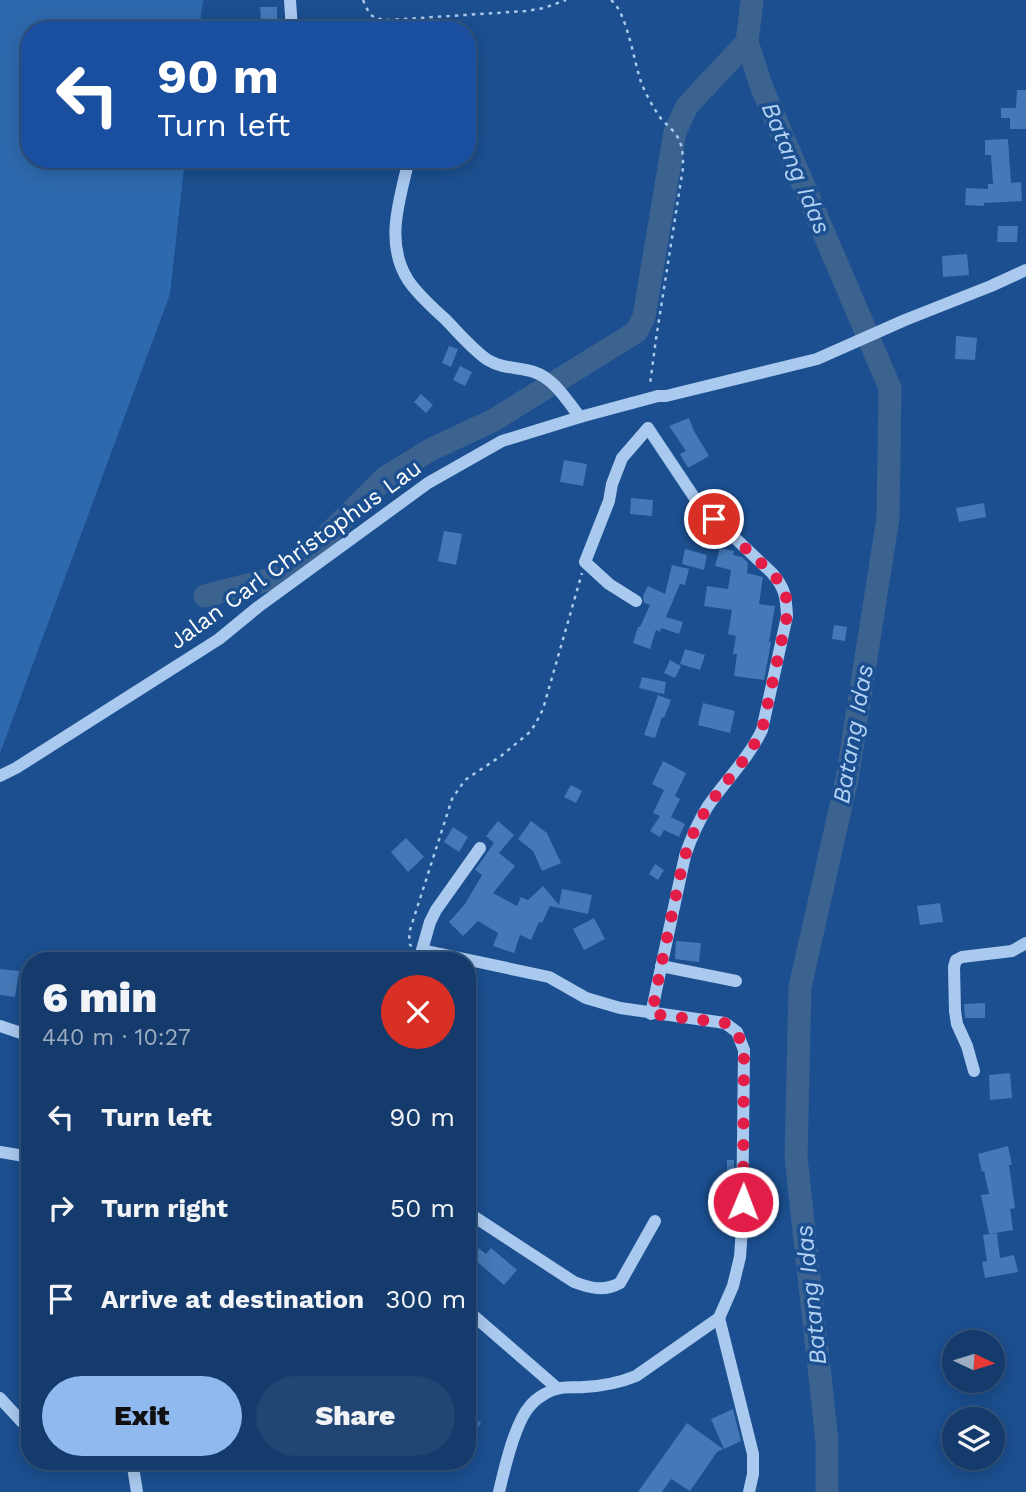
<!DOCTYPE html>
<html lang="en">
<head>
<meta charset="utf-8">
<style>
  body { margin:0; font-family:"Work Sans",sans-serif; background:#214673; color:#f1f3f6; height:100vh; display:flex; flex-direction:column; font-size:26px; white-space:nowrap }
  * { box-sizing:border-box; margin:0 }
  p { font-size:23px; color:#9dadc1 }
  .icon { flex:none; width:38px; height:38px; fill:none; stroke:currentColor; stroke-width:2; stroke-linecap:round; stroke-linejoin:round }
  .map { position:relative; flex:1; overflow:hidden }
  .side { position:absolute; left:21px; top:952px; width:455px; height:518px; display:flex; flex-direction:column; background:#143b6b; border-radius:28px; box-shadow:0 4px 18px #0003,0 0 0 2px #33557e }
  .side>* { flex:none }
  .top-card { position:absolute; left:21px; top:21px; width:455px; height:147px; border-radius:28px; box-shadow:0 4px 18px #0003,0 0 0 2px #33557e; background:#1a4fa0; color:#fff; overflow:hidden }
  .needle { width:46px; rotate:94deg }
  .controls { position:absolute; left:942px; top:1330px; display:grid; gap:14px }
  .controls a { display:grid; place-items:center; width:63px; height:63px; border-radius:50%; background:#143b6b; box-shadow:0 4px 18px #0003,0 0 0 2px #33557e; font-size:35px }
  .pin { position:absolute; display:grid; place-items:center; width:60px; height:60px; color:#fff; margin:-30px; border:4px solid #fff; border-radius:50%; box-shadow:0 2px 7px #0007 }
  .me { position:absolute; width:77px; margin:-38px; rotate:1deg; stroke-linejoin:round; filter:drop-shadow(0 0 5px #0008) }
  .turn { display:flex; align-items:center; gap:24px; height:147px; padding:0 21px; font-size:32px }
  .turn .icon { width:91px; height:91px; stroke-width:2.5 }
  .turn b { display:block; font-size:49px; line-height:60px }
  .round { display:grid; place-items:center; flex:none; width:74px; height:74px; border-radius:37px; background:#214673 }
  .overview { display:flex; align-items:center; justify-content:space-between; height:119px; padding:0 21px }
  h1 { font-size:42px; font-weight:800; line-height:52px }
  .button { display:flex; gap:14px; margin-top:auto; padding:14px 21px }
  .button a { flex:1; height:80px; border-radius:42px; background:#90b9f0; color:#111; font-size:28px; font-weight:800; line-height:80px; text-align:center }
  .button a+a { background:#214673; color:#f1f3f6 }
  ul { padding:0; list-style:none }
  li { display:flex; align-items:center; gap:21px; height:91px; padding:0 21px }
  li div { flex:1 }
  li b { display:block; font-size:26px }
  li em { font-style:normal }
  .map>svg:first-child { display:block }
  .green { fill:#2e69ad }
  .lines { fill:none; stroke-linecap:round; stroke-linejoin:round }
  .river { stroke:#3c6290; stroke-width:23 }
  .building { fill:#4478b7 }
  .path { stroke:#a9c9ee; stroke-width:2.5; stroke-dasharray:3.5 5; stroke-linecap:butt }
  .minor { stroke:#a9c9ee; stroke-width:12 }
  .minor-bridge { stroke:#a9c9ee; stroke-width:12 }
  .route { stroke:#e11d48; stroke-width:12; stroke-dasharray:0 21.6 }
  .labels { text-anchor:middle; stroke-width:7; stroke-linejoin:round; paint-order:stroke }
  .street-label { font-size:23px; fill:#fff; stroke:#1b4f8f }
  .water-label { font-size:24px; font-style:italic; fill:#b5d3f5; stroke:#1b4f8f }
</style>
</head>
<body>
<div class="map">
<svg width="1026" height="1492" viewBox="0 0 1026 1492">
  <rect width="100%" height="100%" fill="#1b4f8f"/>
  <polygon class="green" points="0,0 203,0 199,30 30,30 30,159 185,159 170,294 0,753"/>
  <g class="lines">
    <g class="river">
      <polyline points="752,0 747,42 762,88 890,388 888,518 847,779 800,987 796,1157 827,1441 827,1492"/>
      <polyline points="205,596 287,575 386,477 430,450 494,420 636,332 644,317 675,132 687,106 747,42"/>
    </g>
  </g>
  <g class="building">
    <polygon points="260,7 277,7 277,19 261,20"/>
    <polygon points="1017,90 1026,90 1026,129 1010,129 1010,118 1001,118 1001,108 1016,108"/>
    <polygon points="1008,139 1011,183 1021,182 1022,201 984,203 984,206 965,205 966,188 988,189 988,184 993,184 991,155 985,155 985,140"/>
    <polygon points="998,226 1018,226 1017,242 997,242"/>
    <polygon points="967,254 969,275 943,277 942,256"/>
    <polygon points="956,336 977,338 975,360 955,359"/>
    <polygon points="449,346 458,349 451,367 442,363"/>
    <polygon points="460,366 472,372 465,386 453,380"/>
    <polygon points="421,394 433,405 426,413 414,402"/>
    <polygon points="689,418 694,431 709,456 688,468 680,454 686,451 669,426"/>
    <polygon points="564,460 587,464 583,486 560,482"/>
    <polygon points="631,498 653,500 652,516 630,514"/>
    <polygon points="984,503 986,517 959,522 956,508"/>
    <polygon points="444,531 462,534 456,565 438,561"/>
    <polygon points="720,548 734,551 733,555 742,557 748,563 747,573 763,577 759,604 775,606 769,642 771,642 768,659 764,680 734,676 737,654 733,654 736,636 728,634 732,610 704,606 707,586 728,589 731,570 715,566"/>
    <polygon points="685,549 707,555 704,570 682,564"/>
    <polygon points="672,565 689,569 685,585 680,584 666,617 683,622 679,634 661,628 660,632 656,630 650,649 633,643 638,627 640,627 650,605 644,603 643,596 648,586 665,594"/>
    <polygon points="834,625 847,627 845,641 832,639"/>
    <polygon points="685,649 705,655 700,670 680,664"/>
    <polygon points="670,660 681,666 675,678 664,673"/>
    <polygon points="642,677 666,682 664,694 639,688"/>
    <polygon points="658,695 671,700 664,718 662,717 655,738 644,735"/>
    <polygon points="703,703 735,711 730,733 698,725"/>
    <polygon points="663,761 686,773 675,796 680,799 671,817 685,824 679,837 664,830 660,837 650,831 660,816 653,813 664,790 652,784"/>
    <polygon points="571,785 582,791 576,803 564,797"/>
    <polygon points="498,821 514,835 499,853 515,866 493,893 517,906 521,897 528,900 543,886 559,905 562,889 592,895 588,914 550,906 542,923 539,922 531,940 520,935 514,953 493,946 498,933 478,921 463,936 449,922 465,904 482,875 475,870 494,843 486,836"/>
    <polygon points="531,821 547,833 561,863 542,871 533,851 518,839"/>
    <polygon points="453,827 468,837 459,852 444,842"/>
    <polygon points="406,838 424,857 408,872 391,852"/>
    <polygon points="655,864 664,870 658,880 649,874"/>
    <polygon points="940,903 943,922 920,925 917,906"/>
    <polygon points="594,918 605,939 584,950 573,929"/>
    <polygon points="676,941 701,943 699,962 675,959"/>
    <polygon points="0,969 19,971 15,997 0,995"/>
    <polygon points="985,1003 985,1018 965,1018 964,1004"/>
    <polygon points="1010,1073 1012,1098 990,1100 989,1075"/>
    <polygon points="1008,1146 1012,1165 1009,1165 1015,1208 1010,1209 1013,1230 989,1234 981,1195 989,1194 984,1171 982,1172 978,1154"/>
    <polygon points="727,1160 734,1160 734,1195 718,1195 719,1182 727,1182"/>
    <polygon points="997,1233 1000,1258 1014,1255 1018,1272 985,1278 982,1262 987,1261 983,1235"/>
    <polygon points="473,1244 486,1254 491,1248 517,1270 504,1285 467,1253"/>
    <polygon points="733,1409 741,1441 724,1449 711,1419"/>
    <polygon points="471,1417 481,1423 467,1445 467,1424"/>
    <polygon points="687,1423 723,1449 717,1452 690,1491 671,1479 662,1492 638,1492"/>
  </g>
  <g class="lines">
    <g class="path">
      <path d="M363,0C370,16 371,19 389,20L526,11L544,8L566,0"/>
      <path d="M611,0C627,12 634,62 641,82C646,95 654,109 662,120C666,124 670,127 674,132C683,142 683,155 683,168L656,339L650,384"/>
      <polyline points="412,946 410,945 409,933 452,799 465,780 501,756 530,732 536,723 543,709 582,573"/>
    </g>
    <g class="minor">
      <polyline points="290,0 292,30"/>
      <path d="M409,159C400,199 384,242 408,280C418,295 432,307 445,319C457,331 474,351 488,360C502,369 519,367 534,372C555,379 567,401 580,417"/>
      <polyline points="658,396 666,396 817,359 905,320 991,286 1026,270"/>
      <path d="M636,601L609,584L585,562L609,501L612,484L622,458L648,428L698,503L772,573C785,588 786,596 787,616L762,730C748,759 726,780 708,806C698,822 691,838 685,856L651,1014"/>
      <polyline points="0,776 16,768 219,639 258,607 428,483 502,441 580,417 632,403"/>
      <path d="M480,848L436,910L430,922L422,950L549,977L586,998L620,1008L725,1023L737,1032L744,1050L742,1228L740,1257L733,1286L719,1318L636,1376C619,1383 603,1386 584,1387C576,1388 565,1386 557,1389C548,1391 535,1399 530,1406C515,1422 504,1470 499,1492"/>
      <polyline points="661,966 736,981"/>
      <polyline points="0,1026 30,1036"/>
      <polyline points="974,1071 967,1046 957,1024 955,1011 954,967 956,960 962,957 1012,951 1026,943"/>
      <polyline points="0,1152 30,1157"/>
      <path d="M467,1212L574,1282C590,1288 604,1292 620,1283L655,1221"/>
      <polyline points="467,1310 557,1388"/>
      <polyline points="719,1318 753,1454 753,1474 749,1492"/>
      <polyline points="0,1398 22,1422"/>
      <polyline points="132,1461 137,1492"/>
    </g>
    <polyline class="minor-bridge" points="632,403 658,396"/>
  </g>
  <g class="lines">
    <path class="route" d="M714,519L772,573L781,584L786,597L787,616L762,730C746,764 716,789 699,822C683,850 679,883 672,914C665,947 658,980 652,1014L725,1023L737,1032L744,1050L743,1202"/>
  </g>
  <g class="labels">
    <g class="street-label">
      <text transform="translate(295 554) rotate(-36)" y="8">Jalan Carl Christophus Lau</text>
    </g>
    <g class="water-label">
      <text transform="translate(796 168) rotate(67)" y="8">Batang Idas</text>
      <text transform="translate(853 734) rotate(-80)" y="8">Batang Idas</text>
      <text transform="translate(811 1295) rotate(-96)" y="8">Batang Idas</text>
    </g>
  </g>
</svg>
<div class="controls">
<a><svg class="needle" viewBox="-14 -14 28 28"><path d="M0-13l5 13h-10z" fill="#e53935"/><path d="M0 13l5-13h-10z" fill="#9dadc1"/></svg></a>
<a><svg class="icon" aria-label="layers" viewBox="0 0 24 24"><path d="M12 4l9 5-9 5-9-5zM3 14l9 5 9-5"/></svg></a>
</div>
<div class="pin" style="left:714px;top:519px;background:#d93025"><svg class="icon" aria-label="arrive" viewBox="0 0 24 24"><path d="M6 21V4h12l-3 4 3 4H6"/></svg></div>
<svg class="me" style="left:743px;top:1202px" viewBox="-20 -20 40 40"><circle r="17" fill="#e11d48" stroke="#fff" stroke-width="3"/><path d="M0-11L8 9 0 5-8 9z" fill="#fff"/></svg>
<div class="top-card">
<div class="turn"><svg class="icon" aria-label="left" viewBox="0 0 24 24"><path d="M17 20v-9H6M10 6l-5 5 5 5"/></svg><div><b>90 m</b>Turn left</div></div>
</div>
<section class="side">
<div class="overview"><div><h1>6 min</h1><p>440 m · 10:27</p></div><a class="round" style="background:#d93025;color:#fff"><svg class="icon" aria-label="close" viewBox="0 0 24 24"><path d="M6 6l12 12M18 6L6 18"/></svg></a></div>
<ul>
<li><svg class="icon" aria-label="left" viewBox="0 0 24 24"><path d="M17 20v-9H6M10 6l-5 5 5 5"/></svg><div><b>Turn left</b></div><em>90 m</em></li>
<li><svg class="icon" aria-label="right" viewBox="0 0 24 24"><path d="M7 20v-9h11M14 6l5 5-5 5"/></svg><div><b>Turn right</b></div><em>50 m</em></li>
<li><svg class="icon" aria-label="arrive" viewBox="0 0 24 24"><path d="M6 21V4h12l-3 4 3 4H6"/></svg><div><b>Arrive at destination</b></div><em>300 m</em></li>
</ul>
<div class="button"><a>Exit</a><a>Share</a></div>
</section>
</div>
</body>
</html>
